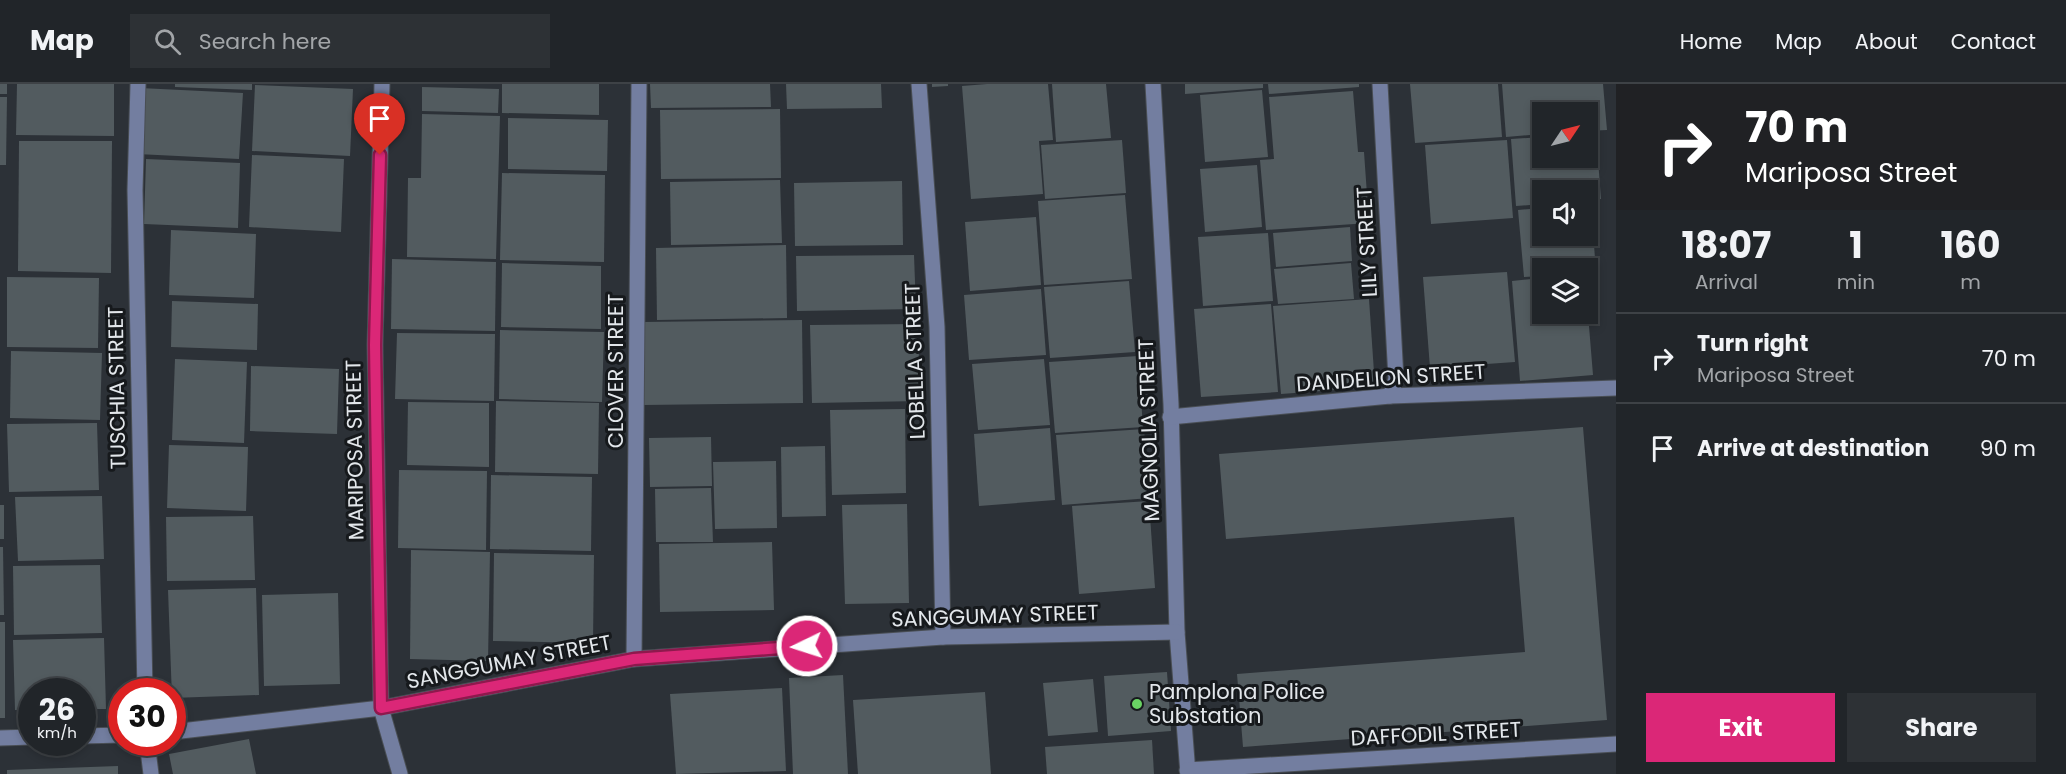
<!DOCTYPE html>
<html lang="en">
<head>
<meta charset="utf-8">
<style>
  body { margin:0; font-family:Poppins,sans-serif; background:#2d3135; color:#f1f3f6; height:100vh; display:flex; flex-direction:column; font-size:22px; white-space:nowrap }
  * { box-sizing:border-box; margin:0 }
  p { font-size:20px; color:#a2a5a8 }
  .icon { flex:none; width:33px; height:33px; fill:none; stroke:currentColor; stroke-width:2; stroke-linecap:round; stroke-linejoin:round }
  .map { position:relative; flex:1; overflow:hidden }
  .panel { display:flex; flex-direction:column; background:#212529; width:450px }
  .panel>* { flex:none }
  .guide { background:#202124; color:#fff; overflow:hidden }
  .needle { width:39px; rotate:55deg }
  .controls { position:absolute; left:1532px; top:18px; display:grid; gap:12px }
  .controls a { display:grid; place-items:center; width:66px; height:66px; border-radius:0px; background:#212529; box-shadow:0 3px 9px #0003,0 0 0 2px #3e4246; font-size:30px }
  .speed { position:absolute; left:18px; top:594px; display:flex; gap:12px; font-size:30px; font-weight:700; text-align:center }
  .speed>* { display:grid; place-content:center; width:78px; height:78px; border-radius:50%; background:#212529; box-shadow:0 3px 9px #0003,0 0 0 2px #3e4246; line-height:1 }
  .speed small { font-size:15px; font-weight:400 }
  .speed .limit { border:9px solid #d22; background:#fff; color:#111 }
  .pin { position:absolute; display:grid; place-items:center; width:51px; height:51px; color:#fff; margin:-62px -26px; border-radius:50% 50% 50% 0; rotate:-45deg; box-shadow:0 0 6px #0007 }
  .pin .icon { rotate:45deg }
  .me { position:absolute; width:66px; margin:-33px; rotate:266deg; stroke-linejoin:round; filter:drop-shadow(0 0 4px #0008) }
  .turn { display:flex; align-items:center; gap:21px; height:126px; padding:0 30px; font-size:27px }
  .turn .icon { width:78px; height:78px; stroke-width:2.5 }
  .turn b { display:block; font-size:42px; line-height:51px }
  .eta { display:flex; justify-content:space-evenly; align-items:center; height:102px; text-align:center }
  .eta b { font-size:36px; font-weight:700; line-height:42px }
  .primary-button { display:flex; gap:12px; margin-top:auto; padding:12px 30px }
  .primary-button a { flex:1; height:69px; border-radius:0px; background:#db2777; color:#fff; font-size:24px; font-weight:700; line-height:69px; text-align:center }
  .primary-button a+a { background:#2d3135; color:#f1f3f6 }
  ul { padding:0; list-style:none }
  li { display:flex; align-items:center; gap:18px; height:90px; padding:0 30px; border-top:2px solid #3e4246 }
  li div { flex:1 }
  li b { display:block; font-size:22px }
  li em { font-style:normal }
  header { display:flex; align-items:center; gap:36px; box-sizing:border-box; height:84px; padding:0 30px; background:#212529; border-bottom:2px solid #3e4246 }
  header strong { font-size:28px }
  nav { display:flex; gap:33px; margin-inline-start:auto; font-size:21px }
  .search { width:420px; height:54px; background:#2d3135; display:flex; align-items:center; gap:15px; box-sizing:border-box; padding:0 21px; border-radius:0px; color:#a2a5a8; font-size:22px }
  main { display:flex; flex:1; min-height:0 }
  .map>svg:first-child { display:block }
  .building { fill:#525b5f }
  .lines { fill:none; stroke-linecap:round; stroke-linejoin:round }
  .minor-casing { stroke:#494e54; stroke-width:17 }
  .minor { stroke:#737ea0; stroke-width:15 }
  .route-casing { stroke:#8e194d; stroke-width:15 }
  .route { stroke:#db2777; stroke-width:10 }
  .poi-dot { fill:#6ad364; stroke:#16191c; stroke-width:2 }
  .labels { text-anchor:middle; stroke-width:6; stroke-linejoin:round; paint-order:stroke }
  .street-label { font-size:21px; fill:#e3e7eb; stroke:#16191c }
  .poi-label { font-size:21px; fill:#e3e7eb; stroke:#16191c; text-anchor:start }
</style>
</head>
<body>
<header>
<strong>Map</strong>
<div class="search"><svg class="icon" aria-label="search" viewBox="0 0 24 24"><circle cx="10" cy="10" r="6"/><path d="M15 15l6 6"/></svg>Search here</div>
<nav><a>Home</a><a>Map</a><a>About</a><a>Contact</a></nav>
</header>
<main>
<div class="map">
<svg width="1616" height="690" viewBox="0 0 1616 690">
  <rect width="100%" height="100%" fill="#2c3137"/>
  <g class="building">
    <rect x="0" y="0" width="7" height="10"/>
    <polygon points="17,0 114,0 114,52 16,51"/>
    <polygon points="175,0 252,0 252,6 175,3"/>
    <polygon points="502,0 599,0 599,31 502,29"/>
    <polygon points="650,0 770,0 771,23 651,24"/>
    <polygon points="786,0 881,0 882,24 787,25"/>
    <polygon points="932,0 948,0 948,2 932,3"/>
    <polygon points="987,0 1048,0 1053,56 1039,57 1043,110 971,115 962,2"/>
    <polygon points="1052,0 1106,0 1111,54 1056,58"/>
    <polygon points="1185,0 1263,0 1263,4 1185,10"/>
    <polygon points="1268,0 1359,0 1359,3 1269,10"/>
    <polygon points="1410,0 1498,0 1502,53 1415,59"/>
    <polygon points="1502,0 1603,0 1607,46 1587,47 1587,28 1542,28 1542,50 1506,53"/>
    <polygon points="255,1 353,5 350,72 252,67"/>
    <polygon points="422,3 499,5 498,29 422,27"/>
    <polygon points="140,4 243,9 239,75 137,70"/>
    <polygon points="1262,6 1268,73 1205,78 1200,11"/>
    <polygon points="1353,7 1358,68 1364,68 1369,139 1266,146 1260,76 1274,75 1269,13"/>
    <polygon points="0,13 7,13 6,81 0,81"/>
    <polygon points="780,25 781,94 661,95 660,26"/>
    <polygon points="422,30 500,32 496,175 407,173 408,94 421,94"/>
    <polygon points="508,34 608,36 607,87 508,85"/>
    <polygon points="1596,49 1601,115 1587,116 1587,106 1542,106 1542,120 1516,122 1511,55 1542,53 1542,74 1587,74 1587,50"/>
    <polygon points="1122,56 1126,109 1045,115 1041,61"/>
    <polygon points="1507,56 1513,134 1431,140 1425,61"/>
    <polygon points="19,57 112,57 111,189 18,187"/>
    <polygon points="252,71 344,75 341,148 249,143"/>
    <polygon points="146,75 240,79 238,144 144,140"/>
    <polygon points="1257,81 1262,143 1205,148 1200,85"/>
    <polygon points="502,89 605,91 604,178 500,176"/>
    <polygon points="780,96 782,159 671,161 670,98"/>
    <polygon points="902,97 903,161 795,162 794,99"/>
    <polygon points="1125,111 1132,195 1044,201 1038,117"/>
    <polygon points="1591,120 1596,188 1587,189 1587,184 1542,184 1542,192 1524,193 1518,126 1542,124 1542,152 1587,152 1587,121"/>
    <polygon points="1036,133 1041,201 970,207 965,138"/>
    <polygon points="1350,143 1352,177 1276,183 1273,149"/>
    <polygon points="171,146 256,150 254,214 169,211"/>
    <polygon points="1268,149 1273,217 1203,222 1198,153"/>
    <polygon points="786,161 787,234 657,236 656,164"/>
    <polygon points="914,171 916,225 797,227 796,172"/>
    <polygon points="392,175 496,178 495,247 391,245"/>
    <polygon points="502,179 601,182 601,245 501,243"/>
    <polygon points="1351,179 1354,215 1278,220 1274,185"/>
    <polygon points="1507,188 1515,278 1430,284 1423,193"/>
    <polygon points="7,193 99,194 98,264 7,263"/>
    <polygon points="1542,194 1542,230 1588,230 1593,291 1520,297 1512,197"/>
    <polygon points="1129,197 1135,268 1050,274 1044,203"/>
    <polygon points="1041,205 1046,271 969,276 964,211"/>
    <polygon points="1369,215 1375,303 1281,310 1273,222"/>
    <polygon points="172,217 258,220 257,266 171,263"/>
    <polygon points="1271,220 1278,308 1201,313 1194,225"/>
    <polygon points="802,236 803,319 644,321 642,238"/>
    <polygon points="918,240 920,317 812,319 810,241"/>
    <polygon points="500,246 604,248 602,318 499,315"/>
    <polygon points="397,249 495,250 494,317 395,315"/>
    <polygon points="11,267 102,269 100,336 10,334"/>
    <polygon points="1138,272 1143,343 1055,349 1049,278"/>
    <polygon points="175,275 247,278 244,359 172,356"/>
    <polygon points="1044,275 1050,341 978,346 972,280"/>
    <polygon points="251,282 339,285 337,350 250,347"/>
    <polygon points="496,317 599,319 598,390 495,388"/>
    <polygon points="408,318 489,319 489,383 407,381"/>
    <polygon points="905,325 906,409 832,411 830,326"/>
    <polygon points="97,339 99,406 9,408 7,340"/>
    <polygon points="1583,343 1607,636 1243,663 1237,590 1525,568 1514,433 1226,455 1219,370"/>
    <polygon points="1050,344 1055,416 979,422 974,350"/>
    <polygon points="1144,345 1150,414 1062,421 1056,351"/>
    <polygon points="711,353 712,402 650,403 649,354"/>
    <polygon points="169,361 248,363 246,427 167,424"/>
    <polygon points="825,362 826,432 782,433 781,363"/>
    <polygon points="776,377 777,444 715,445 713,378"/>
    <polygon points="399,386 487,387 486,466 398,464"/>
    <polygon points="491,391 592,393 591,467 490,465"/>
    <polygon points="711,404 713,458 656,458 655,405"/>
    <polygon points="102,412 104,475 18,477 15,413"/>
    <polygon points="1149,417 1155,504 1079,510 1072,422"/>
    <polygon points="907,420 909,519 845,520 842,421"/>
    <rect x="0" y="421" width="4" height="34"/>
    <polygon points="253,432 255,496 167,497 166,433"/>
    <polygon points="772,458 774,526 660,528 659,460"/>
    <polygon points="0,463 3,463 4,531 0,531"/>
    <polygon points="411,466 490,468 488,577 410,575"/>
    <polygon points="494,469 594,471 593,559 493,557"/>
    <polygon points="100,481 102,549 14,551 13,482"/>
    <polygon points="256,504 259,611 172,614 168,506"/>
    <polygon points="338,509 340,600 264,602 262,511"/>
    <rect x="0" y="538" width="5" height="96"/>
    <polygon points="104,554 106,625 82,625 82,608 32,608 32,626 15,626 13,556"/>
    <polygon points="1167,588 1171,647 1108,652 1104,592"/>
    <polygon points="843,591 848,690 793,690 789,594"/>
    <polygon points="1093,595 1098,648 1048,652 1043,599"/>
    <polygon points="782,604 786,687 676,690 670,610"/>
    <polygon points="985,608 991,690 858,690 853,616"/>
    <polygon points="249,655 256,690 173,690 169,670"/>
    <polygon points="1152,656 1154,690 1047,690 1045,663"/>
    <polygon points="118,682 118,690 7,690 7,686"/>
  </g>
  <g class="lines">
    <g class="minor-casing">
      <g id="minor">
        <polyline points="138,0 135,106 145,608"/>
        <polyline points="382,0 375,261 381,624 400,690"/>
        <polyline points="919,0 937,243 943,553"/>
        <polyline points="1153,0 1171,320 1177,548 1188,690"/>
        <polyline points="1380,0 1396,295 1390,312"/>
        <polyline points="1170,333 1390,312 1616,304"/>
        <polyline points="634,575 639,0"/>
        <polyline points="172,648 381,624 634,575 943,553 1177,548"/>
        <polyline points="82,652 122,651"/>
        <polyline points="0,654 32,653"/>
        <polyline points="147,658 151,690"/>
        <polyline points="1187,686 1616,660"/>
      </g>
    </g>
    <use href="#minor" class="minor"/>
  </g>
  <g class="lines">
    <g class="route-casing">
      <polyline id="route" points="380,71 375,261 381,624 634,575 807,562"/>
    </g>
    <use href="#route" class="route"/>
  </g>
  <circle class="poi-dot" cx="1137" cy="620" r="6"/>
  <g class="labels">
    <g class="street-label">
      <text transform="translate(1367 158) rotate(-93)" y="7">LILY STREET</text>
      <text transform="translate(915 277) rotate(-92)" y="7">LOBELLA STREET</text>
      <text transform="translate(616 287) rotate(-90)" y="7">CLOVER STREET</text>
      <text transform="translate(1391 294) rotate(-4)" y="7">DANDELION STREET</text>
      <text transform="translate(117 304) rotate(-91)" y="7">TUSCHIA STREET</text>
      <text transform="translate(1149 346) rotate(-92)" y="7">MAGNOLIA STREET</text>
      <text transform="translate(355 366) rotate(-91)" y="7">MARIPOSA STREET</text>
      <text transform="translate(995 532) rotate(-2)" y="7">SANGGUMAY STREET</text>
      <text transform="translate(509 578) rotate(-11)" y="7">SANGGUMAY STREET</text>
      <text transform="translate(1436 650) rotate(-3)" y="7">DAFFODIL STREET</text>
    </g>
    <g class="poi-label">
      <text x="1149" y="615">Pamplona Police<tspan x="1149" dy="24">Substation</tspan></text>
    </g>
  </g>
</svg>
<div class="controls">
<a><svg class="needle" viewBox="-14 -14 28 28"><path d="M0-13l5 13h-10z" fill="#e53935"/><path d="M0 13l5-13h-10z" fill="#a2a5a8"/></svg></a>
<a><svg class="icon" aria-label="sound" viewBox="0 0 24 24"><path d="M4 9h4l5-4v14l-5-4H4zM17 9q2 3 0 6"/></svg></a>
<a><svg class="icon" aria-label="layers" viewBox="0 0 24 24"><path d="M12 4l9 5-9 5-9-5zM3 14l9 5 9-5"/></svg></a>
</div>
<div class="speed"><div>26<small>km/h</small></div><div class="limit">30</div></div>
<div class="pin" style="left:380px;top:71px;background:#d93025"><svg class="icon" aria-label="arrive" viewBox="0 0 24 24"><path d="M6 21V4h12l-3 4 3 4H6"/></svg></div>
<svg class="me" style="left:807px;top:562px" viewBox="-20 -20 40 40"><circle r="17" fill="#db2777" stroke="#fff" stroke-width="3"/><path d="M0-11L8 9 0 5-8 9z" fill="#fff"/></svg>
</div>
<section class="panel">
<div class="guide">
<div class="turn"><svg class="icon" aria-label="right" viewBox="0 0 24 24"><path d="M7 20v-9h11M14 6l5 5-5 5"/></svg><div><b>70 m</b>Mariposa Street</div></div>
</div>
<div class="eta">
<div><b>18:07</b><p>Arrival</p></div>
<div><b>1</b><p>min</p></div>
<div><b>160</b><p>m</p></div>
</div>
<ul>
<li><svg class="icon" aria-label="right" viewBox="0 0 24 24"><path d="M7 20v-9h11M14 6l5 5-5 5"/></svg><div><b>Turn right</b><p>Mariposa Street</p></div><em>70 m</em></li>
<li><svg class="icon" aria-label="arrive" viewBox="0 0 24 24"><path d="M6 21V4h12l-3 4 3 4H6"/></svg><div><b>Arrive at destination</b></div><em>90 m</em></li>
</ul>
<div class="primary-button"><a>Exit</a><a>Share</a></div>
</section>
</main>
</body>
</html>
